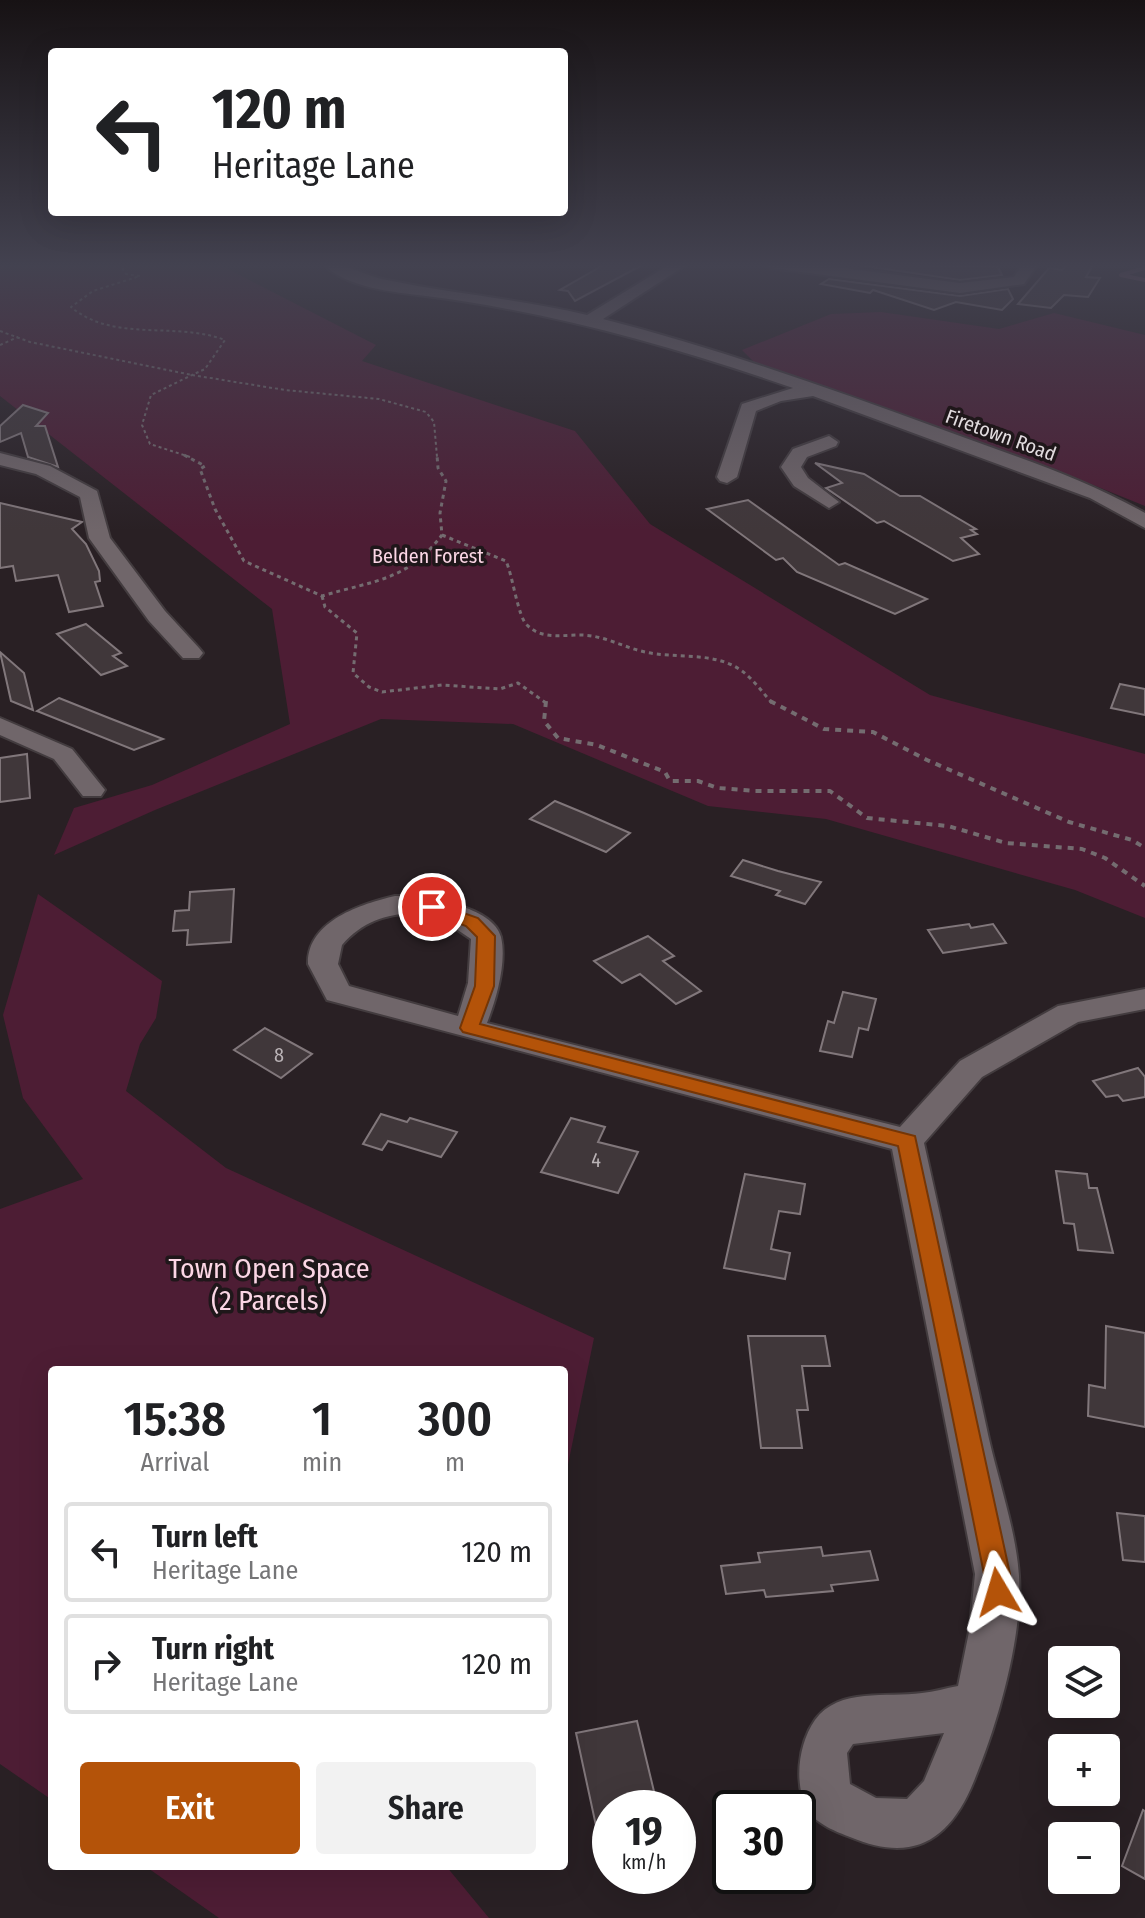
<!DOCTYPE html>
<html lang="en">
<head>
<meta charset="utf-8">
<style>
  body { margin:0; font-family:"Fira Sans Condensed",sans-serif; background:#f2f2f2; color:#202124; height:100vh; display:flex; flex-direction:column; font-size:30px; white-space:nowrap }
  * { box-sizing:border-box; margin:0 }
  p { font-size:26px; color:#757577 }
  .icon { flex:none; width:44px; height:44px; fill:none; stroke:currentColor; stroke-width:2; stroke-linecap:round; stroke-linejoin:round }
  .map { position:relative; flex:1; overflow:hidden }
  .panel { position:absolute; left:48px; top:1366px; width:520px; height:504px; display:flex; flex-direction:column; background:#fff; border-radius:8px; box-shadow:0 8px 32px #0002 }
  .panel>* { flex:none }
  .guide { position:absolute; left:48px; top:48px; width:520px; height:168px; border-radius:8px; box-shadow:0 8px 32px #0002; background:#fff; color:#202124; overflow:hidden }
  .fabs { position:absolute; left:1048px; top:1646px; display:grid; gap:16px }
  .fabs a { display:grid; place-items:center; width:72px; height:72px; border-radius:8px; background:#fff; box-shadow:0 8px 32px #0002; font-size:40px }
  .speed { position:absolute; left:592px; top:1790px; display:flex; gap:16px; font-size:40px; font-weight:700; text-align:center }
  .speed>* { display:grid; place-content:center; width:104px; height:104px; border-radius:50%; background:#fff; box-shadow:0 8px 32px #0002; line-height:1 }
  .speed small { font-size:20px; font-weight:400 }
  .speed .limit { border:4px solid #111; border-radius:12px; background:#fff; color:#111 }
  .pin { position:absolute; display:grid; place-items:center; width:68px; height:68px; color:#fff; margin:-34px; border:4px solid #fff; border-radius:50%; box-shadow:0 2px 8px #0007 }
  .me { position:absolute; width:88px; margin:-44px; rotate:353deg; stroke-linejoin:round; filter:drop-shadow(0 0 6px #0008) }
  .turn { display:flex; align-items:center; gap:28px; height:168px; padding:0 32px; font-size:36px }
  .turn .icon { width:104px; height:104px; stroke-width:2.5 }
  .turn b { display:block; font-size:56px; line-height:68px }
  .eta { display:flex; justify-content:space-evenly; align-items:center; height:136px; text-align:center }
  .eta b { font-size:48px; font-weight:600; line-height:56px }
  .primary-button { display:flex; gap:16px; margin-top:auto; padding:16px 32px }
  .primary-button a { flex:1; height:92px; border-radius:8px; background:#b45309; color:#fff; font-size:32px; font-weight:600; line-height:92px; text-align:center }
  .primary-button a+a { background:#f2f2f2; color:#202124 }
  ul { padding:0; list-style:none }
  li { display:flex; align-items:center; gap:24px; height:100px; margin:0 16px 12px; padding:0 16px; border:4px solid #e0e0e0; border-radius:8px }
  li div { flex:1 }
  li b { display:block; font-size:30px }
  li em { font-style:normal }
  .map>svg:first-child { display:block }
  .green { fill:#4d1d34 }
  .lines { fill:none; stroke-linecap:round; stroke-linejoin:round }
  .stream { stroke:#925a73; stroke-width:4 }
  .building { fill:#40373a; stroke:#81777b; stroke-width:2 }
  .minor-casing { stroke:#433c3f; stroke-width:4 }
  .path-far2 { stroke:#746c70; stroke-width:2; stroke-dasharray:3 3; stroke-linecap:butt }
  .path-far1 { stroke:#746c70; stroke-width:3; stroke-dasharray:4 4; stroke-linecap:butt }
  .path { stroke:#746c70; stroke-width:4; stroke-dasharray:6 6; stroke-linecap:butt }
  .minor { fill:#70666a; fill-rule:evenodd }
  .route { fill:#b45309; stroke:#753606; stroke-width:2 }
  .labels { text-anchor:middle; stroke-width:7; stroke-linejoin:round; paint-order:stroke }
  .far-street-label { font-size:20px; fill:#e2dcdf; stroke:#1f171a }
  .far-park-label { font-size:20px; fill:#fbd6e5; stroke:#1f171a }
  .number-label { font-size:20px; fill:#bab3b6 }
  .near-park-label { font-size:28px; fill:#fbd6e5; stroke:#1f171a }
</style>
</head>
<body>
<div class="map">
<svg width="1145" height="1918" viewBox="0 0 1145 1918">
  <rect width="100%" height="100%" fill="#292024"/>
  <g class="green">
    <polygon points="0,263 216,263 376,345 362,361 575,431 650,524 930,695 1145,754 1145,918 1075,890 826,819 708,806 513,724 381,719 155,810 54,855 74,808 152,785 290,724 272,609 0,396"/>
    <polygon points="881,312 999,329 1054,313 1145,335 1145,506 1061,472 757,365 742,350 831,314"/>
    <polygon points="38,894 162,981 156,1018 140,1044 126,1091 226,1168 594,1338 564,1484 564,1370 52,1370 52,1800 0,1764 0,1209 83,1179 23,1098 3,1015"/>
    <polygon points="145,1866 446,1866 489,1918 219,1918"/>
  </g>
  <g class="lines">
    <polyline class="stream" points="1142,263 1145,268 1121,275 1145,280"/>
  </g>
  <g class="building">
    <polygon points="607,263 646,263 575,301 568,291 560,290"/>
    <polygon points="845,263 998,267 1002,275 960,280"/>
    <polygon points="1069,263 1094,263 1086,277 1100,278 1088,297 1064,295 1051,308 1018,304 1049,268 1062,270"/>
    <polygon points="829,279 960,296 1008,289 1013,299 1002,310 956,302 934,310 873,290 870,293 821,284"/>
    <polygon points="23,405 48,413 36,426 45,426 58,467 28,457 21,433 0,442 0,426"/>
    <polygon points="815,463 864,474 900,496 920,496 976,529 971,530 977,534 961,538 979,554 953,561 884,521 877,523 826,488 842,483"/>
    <polygon points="748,500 839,565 845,563 927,599 895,614 797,572 783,558 776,560 707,509"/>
    <polygon points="0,503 82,522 72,529 86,544 99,571 100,581 95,582 103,606 69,612 58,575 16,581 13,566 0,568"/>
    <polygon points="86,624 121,653 113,656 127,666 101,675 57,634"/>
    <polygon points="0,652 24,673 33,710 11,701"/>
    <polygon points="1120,684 1145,689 1145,715 1111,708"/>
    <polygon points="59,698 109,718 163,739 134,750 37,711"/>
    <polygon points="27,754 30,798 0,802 0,758"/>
    <polygon points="555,801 584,813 630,833 606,852 530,819"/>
    <polygon points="743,860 778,871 821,882 805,904 776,895 780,891 731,876"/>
    <polygon points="234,889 231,942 187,945 188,930 173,931 175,911 189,910 190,892"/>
    <polygon points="969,924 971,928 993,924 1006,943 943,953 928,930"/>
    <polygon points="648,936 674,956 663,961 701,991 676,1004 640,974 622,983 594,961"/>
    <polygon points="843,992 876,999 868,1030 859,1028 852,1057 820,1051 828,1021 834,1023"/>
    <polygon points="265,1028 312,1054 281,1078 234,1050"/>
    <polygon points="1138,1068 1145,1077 1145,1097 1123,1101 1118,1095 1106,1097 1093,1081"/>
    <polygon points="381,1114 407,1122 410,1118 457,1132 441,1157 388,1141 382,1150 363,1144"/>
    <polygon points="571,1118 605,1127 598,1142 638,1152 618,1193 541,1172"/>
    <polygon points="1056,1171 1087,1174 1089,1188 1097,1188 1113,1253 1078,1250 1074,1224 1064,1223"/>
    <polygon points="745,1174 805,1184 800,1214 779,1211 771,1249 790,1253 785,1279 724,1268"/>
    <polygon points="1106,1326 1145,1333 1145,1427 1088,1416 1089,1385 1105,1388"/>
    <polygon points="748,1336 825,1336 830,1366 802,1366 808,1410 797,1410 802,1448 761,1448"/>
    <polygon points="1117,1513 1145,1516 1145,1562 1123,1560"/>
    <polygon points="821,1547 823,1556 870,1551 878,1580 831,1585 833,1591 766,1597 764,1590 726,1594 721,1566 760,1562 758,1553"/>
    <polygon points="637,1721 658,1808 610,1808 610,1848 601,1849 576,1733"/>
    <polygon points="1143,1810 1145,1811 1145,1879 1122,1866"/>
  </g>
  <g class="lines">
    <g class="minor-casing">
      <g id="minor">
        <path d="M322,263C345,262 364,276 387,280C453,294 521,299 587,315L672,263H689L603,319C717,348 828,388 938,428C1008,454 1080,476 1145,513V528L1090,498L813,396L781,401L756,411L737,477L727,483L720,481L717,477L742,404L793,388C672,346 552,312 426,296C393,292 346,288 322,263Z"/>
        <polygon points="763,263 804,263 960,283 1014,277 1021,266 1019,263 1038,264 1024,284 960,293 771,268"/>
        <polygon points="829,436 838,442 836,446 807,457 801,467 808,478 839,502 829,508 794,486 781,467 793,449"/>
        <polygon points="0,453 50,466 97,491 110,538 165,611 199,648 203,653 199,658 183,658 149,621 89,538 80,497 36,474 0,465"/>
        <polygon points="0,718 72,749 105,790 101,796 83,796 54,759 0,735"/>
        <path d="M395,896C421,895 493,905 501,937C507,963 496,1000 487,1023L900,1127L960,1061L1058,1006L1145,989V1009L1078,1022L982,1077L924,1143C946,1242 968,1341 989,1439C999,1483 1016,1531 1019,1576C1023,1639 996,1730 971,1788C946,1844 909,1862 850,1837C837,1832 817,1824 809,1812C793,1786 798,1744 815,1720C839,1687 887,1698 922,1693C934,1692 946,1688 958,1686L970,1627L975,1574L892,1149L327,1000L308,964C307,921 361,904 395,896ZM415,913L443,920L471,939L468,983L458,1016L349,986L338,964L342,945C362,922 385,914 415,913ZM944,1733L924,1781L907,1799L876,1798L850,1784L847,1753L853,1744Z"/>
      </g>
    </g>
    <g class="path-far2">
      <path d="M119,263L126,274L140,276L93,291L71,307C114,343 175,321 225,340L205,369L192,375"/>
      <polyline points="0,331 30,342 192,375"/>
      <polyline points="0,345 18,337"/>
      <polyline points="192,375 285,390 379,399 426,412 434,422 437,457"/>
      <polyline points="190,457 150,444 142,425 151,395 192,375"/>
    </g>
    <g class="path-far1">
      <path d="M184,455L205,466L200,469L215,509L244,561L322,596C375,580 407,581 442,535L440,513L446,481L438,468L437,455"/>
      <path d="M442,535L506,561C513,577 518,617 527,625C545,643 569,632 592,636C610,639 627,648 645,652C676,659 715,651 742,671C753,679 763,693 772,703"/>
      <polyline points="322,596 325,607 357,633 353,673 369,687 382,692 442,685 500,689 518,683 546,703"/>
    </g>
    <g class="path">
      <polyline points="546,701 544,721 558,738 597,745 665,772 670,781 698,781 718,788 755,791 830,791 867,818 948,826 1006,843 1082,849 1105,858 1145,886"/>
      <polyline points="770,701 824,729 873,732 927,760 1069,822 1132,840 1145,848"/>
    </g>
    <use href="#minor" class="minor"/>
  </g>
  <linearGradient id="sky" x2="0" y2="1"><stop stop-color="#171214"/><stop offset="0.5" stop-color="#434250"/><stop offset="1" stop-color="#434250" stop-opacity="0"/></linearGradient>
  <rect width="1145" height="531" fill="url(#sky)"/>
  <polygon class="route" points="432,902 478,918 495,936 494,986 480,1024 915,1136 1010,1574 1011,1592 1008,1601 998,1604 989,1601 984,1574 898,1146 463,1032 460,1028 475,986 477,937 466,926 426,911 423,907"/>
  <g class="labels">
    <g class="far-street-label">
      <text transform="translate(1001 435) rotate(20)" y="7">Firetown Road</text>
    </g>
    <g class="far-park-label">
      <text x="428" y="563">Belden Forest</text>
    </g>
    <g class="number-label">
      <text x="279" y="1062">8</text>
      <text x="596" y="1167">4</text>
    </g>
    <g class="near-park-label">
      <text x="269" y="1278">Town Open Space<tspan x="269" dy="32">(2 Parcels)</tspan></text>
    </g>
  </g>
</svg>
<div class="fabs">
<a><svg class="icon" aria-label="layers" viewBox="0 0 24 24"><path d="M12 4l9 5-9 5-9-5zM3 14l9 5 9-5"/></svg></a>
<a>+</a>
<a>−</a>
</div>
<div class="speed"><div>19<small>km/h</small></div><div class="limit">30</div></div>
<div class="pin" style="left:432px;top:907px;background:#d93025"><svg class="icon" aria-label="arrive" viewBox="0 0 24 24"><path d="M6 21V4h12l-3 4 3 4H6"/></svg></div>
<svg class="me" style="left:998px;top:1592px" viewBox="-20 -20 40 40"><path d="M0-17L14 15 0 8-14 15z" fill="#b45309" stroke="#fff" stroke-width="4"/></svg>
<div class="guide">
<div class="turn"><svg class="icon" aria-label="left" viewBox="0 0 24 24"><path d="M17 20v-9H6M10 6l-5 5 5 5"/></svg><div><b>120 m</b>Heritage Lane</div></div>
</div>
<section class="panel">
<div class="eta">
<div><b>15:38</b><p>Arrival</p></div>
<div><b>1</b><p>min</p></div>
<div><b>300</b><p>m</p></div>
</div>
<ul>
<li><svg class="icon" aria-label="left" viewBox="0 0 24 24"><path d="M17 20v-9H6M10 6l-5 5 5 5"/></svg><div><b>Turn left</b><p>Heritage Lane</p></div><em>120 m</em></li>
<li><svg class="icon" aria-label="right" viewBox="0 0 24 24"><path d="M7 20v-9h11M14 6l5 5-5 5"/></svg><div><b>Turn right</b><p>Heritage Lane</p></div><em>120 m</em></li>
</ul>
<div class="primary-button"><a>Exit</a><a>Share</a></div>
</section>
</div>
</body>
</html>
